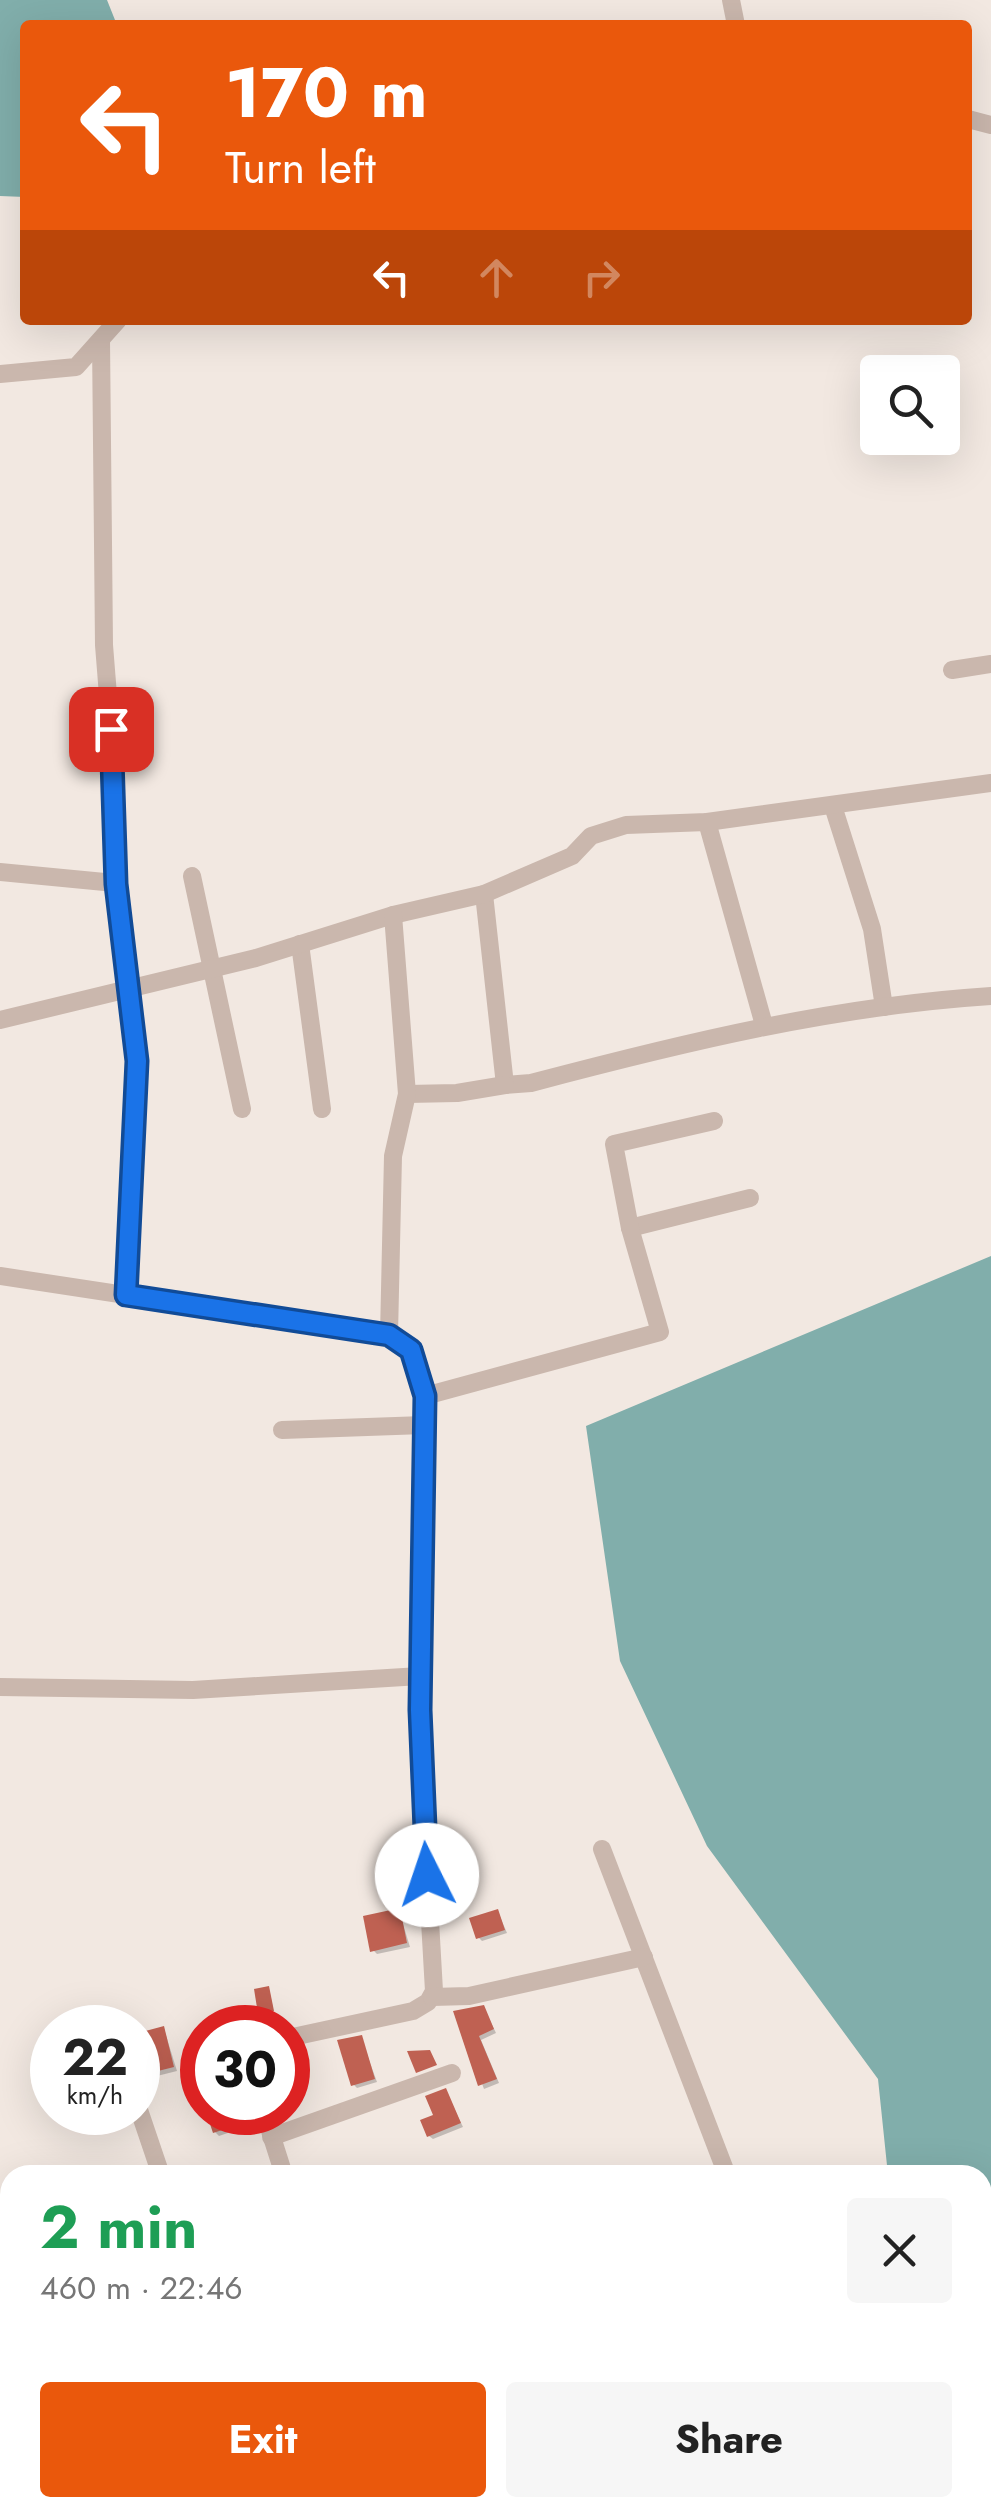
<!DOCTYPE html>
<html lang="en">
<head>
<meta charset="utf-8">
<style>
  body { margin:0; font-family:Jost,sans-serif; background:#f6f6f6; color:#222; height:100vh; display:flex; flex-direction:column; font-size:38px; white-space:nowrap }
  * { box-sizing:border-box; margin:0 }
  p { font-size:32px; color:#767676 }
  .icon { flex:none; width:55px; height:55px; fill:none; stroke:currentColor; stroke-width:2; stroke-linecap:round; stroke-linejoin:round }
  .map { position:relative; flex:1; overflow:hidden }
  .panel { position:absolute; left:0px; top:2165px; width:992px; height:352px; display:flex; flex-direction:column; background:#fff; border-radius:30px 30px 0 0; box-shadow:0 10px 40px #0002 }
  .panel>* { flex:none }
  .top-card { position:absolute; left:20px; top:20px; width:952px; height:305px; border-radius:10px; box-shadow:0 10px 40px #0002; background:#ea580c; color:#fff; overflow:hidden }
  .buttons { position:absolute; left:860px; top:355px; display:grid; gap:20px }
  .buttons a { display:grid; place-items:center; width:100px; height:100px; border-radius:10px; background:#fff; box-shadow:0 10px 40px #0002; font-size:50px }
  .speed { position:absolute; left:30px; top:2005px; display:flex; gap:20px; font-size:50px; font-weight:700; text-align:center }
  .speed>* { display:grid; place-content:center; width:130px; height:130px; border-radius:50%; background:#fff; box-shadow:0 10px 40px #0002; line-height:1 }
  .speed small { font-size:25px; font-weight:400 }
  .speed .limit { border:15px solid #d22; background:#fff; color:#111 }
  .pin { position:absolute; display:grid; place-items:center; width:85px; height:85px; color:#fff; margin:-42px; border-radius:20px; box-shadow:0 5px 15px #0006 }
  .me { position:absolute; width:110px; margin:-55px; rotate:356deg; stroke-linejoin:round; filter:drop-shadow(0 0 8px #0008) }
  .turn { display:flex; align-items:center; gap:35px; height:210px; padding:0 40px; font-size:45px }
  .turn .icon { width:130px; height:130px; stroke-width:2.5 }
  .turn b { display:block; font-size:70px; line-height:85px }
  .lanes { display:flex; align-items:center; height:95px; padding:0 40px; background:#0003; justify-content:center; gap:50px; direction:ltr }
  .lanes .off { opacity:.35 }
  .round { display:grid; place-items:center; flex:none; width:105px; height:105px; border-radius:10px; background:#f6f6f6 }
  .summary { display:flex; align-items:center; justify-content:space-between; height:170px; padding:0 40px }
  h1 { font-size:60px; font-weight:700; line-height:75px; color:#1e9e55 }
  .button { display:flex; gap:20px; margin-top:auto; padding:20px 40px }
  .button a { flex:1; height:115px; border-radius:10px; background:#ea580c; color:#fff; font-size:40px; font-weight:700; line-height:115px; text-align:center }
  .button a+a { background:#f6f6f6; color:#222 }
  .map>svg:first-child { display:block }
  .water { fill:#81aeab }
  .shadow { fill:#0003 }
  .building { fill:#bf6152 }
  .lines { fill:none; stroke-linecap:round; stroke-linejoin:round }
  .street { stroke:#cab7ad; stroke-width:18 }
  .route-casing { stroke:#114b97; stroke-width:25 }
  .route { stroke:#1a73e8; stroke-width:18 }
</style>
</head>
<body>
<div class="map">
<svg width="991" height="2516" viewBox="0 0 991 2516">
  <rect width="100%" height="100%" fill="#f2e8e1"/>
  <g class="water">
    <polygon points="0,0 107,0 117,25 25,25 25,197 0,196"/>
    <polygon points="991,1256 991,2516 919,2516 918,2508 982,2508 982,2175 888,2175 878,2079 707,1846 620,1661 586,1426"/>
  </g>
  <g class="shadow">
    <polygon points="399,1911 410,1947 377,1954 373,1950"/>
    <polygon points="498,1912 507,1933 482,1941 478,1937"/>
    <polygon points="484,2008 496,2033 481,2040 499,2083 484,2089 456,2013"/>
    <polygon points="164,2029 177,2071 149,2078 138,2035"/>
    <polygon points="361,2038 377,2082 357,2088 353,2084"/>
    <polygon points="446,2091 463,2127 433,2139 429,2136"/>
    <polygon points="243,2112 248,2126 219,2136 215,2132"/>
  </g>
  <g class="building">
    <polygon points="400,1908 407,1943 370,1952 363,1916"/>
    <polygon points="498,1909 505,1930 476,1939 469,1918"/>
    <polygon points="269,1986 274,2011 258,2014 254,1989"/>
    <polygon points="484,2005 494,2029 479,2036 497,2079 478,2086 453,2011"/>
    <polygon points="164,2026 174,2067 142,2075 138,2033"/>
    <polygon points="362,2035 375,2079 351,2086 337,2040"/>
    <polygon points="430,2050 437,2065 416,2073 407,2051"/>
    <polygon points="446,2088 461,2123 427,2137 420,2120 433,2115 425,2096"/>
    <polygon points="206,2112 252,2112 253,2120 213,2133"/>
  </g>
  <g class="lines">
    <g class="street">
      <polyline points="731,0 736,25"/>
      <polyline points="968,119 991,125"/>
      <polyline points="101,340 104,645 113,758 115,883 137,1061 126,1295"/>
      <polyline points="0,374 76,367 118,320"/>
      <polyline points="952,670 991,664"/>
      <polyline points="833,806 872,929 884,1007"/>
      <polyline points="707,822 764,1025"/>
      <polyline points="0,872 115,883"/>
      <polyline points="192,876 242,1109"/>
      <path d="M484,894L505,1085L531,1083C682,1043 834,1006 991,996"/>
      <polyline points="300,944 322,1109"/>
      <polyline points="0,1020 256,958 393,915 484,894 572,856 591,836 626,825 707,822 991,783"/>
      <polyline points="407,1094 457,1093 505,1085"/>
      <polyline points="630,1228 750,1198"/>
      <polyline points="0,1276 389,1335 411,1350 425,1396 420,1745 434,1991 428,2002 413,2011 288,2038"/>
      <polyline points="389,1335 393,1156 407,1094 393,915"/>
      <polyline points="425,1396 660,1332 630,1228 614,1144 714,1121"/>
      <polyline points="282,1430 424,1425"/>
      <polyline points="0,1687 193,1690 420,1676"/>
      <polyline points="602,1849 727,2175"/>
      <polyline points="432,1997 469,1996 644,1957"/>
      <polyline points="138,2107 161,2175"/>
      <polyline points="264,2112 284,2175"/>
      <polyline points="271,2137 452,2073"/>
      <polyline points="0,2271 10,2300"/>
      <polyline points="0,2377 10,2374"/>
      <polyline points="62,2508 65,2516"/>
      <polyline points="406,2508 410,2516"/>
      <polyline points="23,2516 47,2508"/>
    </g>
  </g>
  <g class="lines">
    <g class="route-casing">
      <polyline id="route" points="111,729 116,884 137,1061 126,1295 389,1335 411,1350 425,1396 420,1710 427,1875"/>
    </g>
    <use href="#route" class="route"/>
  </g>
</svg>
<div class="buttons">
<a><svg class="icon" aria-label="search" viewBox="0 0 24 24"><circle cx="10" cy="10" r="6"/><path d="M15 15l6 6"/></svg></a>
</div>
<div class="speed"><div>22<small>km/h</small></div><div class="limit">30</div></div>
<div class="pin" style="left:111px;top:729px;background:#d93025"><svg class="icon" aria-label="arrive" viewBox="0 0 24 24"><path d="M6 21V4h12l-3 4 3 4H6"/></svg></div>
<svg class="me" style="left:427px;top:1875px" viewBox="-20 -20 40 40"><circle r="19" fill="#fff"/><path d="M0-13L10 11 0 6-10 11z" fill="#1a73e8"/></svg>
<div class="top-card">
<div class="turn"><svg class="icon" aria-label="left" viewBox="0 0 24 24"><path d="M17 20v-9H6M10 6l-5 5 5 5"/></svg><div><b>170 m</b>Turn left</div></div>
<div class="lanes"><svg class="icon" aria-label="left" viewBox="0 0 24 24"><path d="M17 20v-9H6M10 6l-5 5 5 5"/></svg><svg class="icon off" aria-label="ahead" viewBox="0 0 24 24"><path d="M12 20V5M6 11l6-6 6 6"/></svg><svg class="icon off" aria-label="right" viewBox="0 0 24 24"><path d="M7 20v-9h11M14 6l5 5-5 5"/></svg></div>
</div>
<section class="panel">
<div class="summary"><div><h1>2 min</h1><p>460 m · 22:46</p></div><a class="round"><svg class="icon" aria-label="close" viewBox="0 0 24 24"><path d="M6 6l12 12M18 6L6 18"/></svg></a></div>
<div class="button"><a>Exit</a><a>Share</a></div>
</section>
</div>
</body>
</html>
